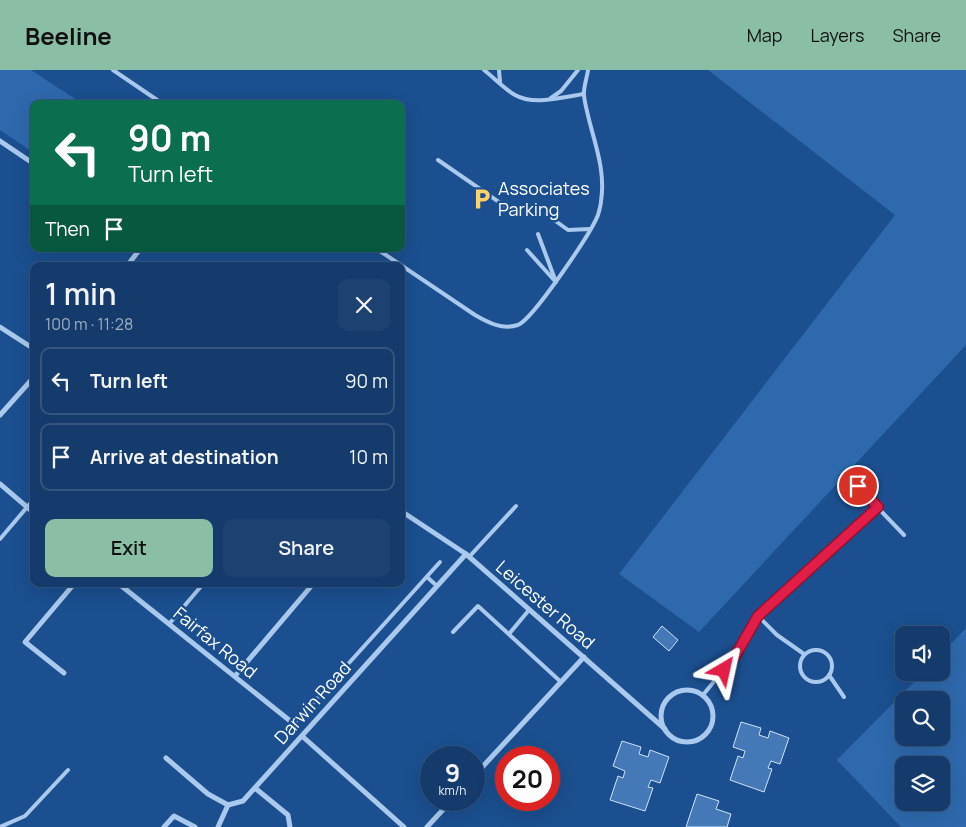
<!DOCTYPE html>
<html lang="en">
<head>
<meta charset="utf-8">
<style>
  body { margin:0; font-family:Manrope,sans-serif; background:#1d4271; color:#f1f3f6; height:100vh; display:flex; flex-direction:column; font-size:19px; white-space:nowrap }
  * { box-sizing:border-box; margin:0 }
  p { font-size:16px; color:#9dadc1 }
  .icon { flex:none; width:28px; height:28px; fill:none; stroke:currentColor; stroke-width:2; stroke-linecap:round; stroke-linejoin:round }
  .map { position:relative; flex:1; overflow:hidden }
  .sheet { position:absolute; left:30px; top:192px; width:375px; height:325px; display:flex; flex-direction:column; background:#143b6b; border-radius:10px; box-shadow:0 5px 20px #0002,0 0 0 1px #33557e }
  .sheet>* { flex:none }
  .hud { position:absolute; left:30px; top:30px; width:375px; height:152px; border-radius:10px; box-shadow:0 5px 20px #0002,0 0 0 1px #33557e; background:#0b6e4f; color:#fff; overflow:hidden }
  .buttons { position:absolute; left:895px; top:556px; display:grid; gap:10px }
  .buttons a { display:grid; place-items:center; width:55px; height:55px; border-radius:10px; background:#143b6b; box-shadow:0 5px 20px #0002,0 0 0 1px #33557e; font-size:25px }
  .speed { position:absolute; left:420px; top:676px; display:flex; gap:10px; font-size:25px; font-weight:700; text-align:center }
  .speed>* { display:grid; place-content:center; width:65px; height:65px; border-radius:50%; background:#143b6b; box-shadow:0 5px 20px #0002,0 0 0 1px #33557e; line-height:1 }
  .speed small { font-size:12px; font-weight:400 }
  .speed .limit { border:8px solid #d22; background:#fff; color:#111 }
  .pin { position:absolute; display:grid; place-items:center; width:42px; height:42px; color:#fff; margin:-21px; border:2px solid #fff; border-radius:50%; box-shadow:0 1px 5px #0007 }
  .me { position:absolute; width:55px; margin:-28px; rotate:36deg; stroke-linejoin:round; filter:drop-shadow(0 0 4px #0008) }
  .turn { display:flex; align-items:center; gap:18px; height:105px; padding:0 15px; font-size:22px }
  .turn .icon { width:65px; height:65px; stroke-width:2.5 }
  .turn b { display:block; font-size:35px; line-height:42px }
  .then { display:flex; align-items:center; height:48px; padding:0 15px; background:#0003; gap:10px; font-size:19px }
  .round { display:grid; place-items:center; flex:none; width:52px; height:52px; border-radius:10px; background:#1d4271 }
  .summary { display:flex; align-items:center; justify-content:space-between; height:85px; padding:0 15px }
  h1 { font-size:30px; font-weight:600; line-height:38px }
  .button { display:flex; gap:10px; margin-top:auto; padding:10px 15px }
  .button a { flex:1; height:58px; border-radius:10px; background:#8abfa5; color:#111; font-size:20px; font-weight:600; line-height:58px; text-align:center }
  .button a+a { background:#1d4271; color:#f1f3f6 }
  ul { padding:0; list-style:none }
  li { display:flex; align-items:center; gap:15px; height:68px; margin:0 10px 8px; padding:0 5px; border:2px solid #33557e; border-radius:10px }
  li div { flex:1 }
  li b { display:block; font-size:19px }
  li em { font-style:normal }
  header { display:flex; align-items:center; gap:30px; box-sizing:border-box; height:70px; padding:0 25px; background:#8abfa5; color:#111 }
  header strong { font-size:24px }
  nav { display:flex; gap:28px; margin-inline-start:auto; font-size:18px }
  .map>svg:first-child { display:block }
  .green { fill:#2e69ad; fill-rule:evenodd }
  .building { fill:#4478b7; stroke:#cfe3fa }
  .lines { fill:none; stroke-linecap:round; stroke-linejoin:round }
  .service { stroke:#a9c9ee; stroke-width:4 }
  .minor { stroke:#a9c9ee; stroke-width:5 }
  .route-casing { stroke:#92132f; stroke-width:12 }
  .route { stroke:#e11d48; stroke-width:9 }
  .labels { text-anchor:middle; stroke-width:5; stroke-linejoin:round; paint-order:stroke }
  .poi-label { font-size:18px; fill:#fff; stroke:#1b4f8f; text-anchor:start }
  .street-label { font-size:18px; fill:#fff; stroke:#1b4f8f }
</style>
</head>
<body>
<header>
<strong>Beeline</strong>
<nav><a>Map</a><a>Layers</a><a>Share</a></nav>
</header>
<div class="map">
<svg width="966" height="757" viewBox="0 0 966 757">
  <rect width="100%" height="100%" fill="#1b4f8f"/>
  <g class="green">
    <polygon points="0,0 31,0 83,34 34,34 34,83 0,60"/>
    <polygon points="708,0 966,0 966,275 699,562 619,504 895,145"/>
    <path d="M966,558V757H901L837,690L923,603L941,602V584ZM904,630H941V668H904ZM904,695H941V732H904Z"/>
  </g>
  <g class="building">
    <polygon points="662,556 678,570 669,581 653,567"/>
    <polygon points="741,652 761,658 759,665 768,668 770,661 789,668 780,694 771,691 768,698 772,699 764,722 730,710 738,686 743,688 745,681 733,677"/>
    <polygon points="622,671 641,677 639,684 648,687 650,680 669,687 660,713 651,710 648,717 653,718 645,741 610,730 618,706 623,708 625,701 613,696"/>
    <polygon points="697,724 719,731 716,739 731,744 727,757 686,757"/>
  </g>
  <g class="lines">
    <g class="service">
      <polyline points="113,0 163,34"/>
      <path d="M484,0C493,7 506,20 515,25C534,36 563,27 584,24"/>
      <polyline points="499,0 500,12"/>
      <polyline points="551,28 561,21 578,0"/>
      <polyline points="438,90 512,141"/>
      <polyline points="550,147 568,160 590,159"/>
      <polyline points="538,164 556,212"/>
      <path d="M377,179L475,245C489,253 502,260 518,255C533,249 591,163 598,145C599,141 601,135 601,131C607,95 589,61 584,26C583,18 587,8 588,0"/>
      <polyline points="527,180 554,210"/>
      <polyline points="857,416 904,465"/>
      <polyline points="0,469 34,429"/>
      <polyline points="469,487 516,436"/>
      <polyline points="427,507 437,516"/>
      <polyline points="758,546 777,565 804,584"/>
      <polyline points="169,554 203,514"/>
      <polyline points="453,562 478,536 561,612"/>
      <polyline points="509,564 529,540"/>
      <circle cx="816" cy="596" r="16"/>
      <polyline points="829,605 844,627"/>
      <polyline points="703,625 734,587 758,546 878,437"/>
      <polyline points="294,654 440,492"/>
      <polyline points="0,757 25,746 68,700"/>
    </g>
    <g class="minor">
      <polyline points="0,71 34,94"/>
      <polyline points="127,196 140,179"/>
      <polyline points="0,257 34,279"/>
      <polyline points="0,345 34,307"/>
      <polyline points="0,414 34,443"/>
      <polyline points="401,441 466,484 665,659"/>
      <polyline points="119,514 294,654"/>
      <polyline points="64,603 25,572 74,514"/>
      <polyline points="235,606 313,514"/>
      <circle cx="687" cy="646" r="26"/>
      <polyline points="302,666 404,757"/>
      <polyline points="166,688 208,724 228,735 243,731 466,484"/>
      <polyline points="474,706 584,587"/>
      <polyline points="255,718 288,745 290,757"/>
      <polyline points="164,757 174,746 195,757"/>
      <polyline points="218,757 228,735"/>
      <polyline points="427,757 452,730"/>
    </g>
  </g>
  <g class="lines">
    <g class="route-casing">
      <polyline id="route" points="724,600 734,588 758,546 878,437 858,416"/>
    </g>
    <use href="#route" class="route"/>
  </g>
  <defs>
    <g id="parking-bare" transform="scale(1.725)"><path d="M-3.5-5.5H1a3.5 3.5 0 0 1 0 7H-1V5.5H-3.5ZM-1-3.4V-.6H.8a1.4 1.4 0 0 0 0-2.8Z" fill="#ffd166" stroke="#1b4f8f" stroke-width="2.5" paint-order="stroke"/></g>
  </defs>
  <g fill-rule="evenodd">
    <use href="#parking-bare" x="482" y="129"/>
  </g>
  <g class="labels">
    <g class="poi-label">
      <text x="498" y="125">Associates<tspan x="498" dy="21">Parking</tspan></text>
    </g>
    <g class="street-label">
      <text transform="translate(545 535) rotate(41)" y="6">Leicester Road</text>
      <text transform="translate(215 573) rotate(39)" y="6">Fairfax Road</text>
      <text transform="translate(313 633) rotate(-48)" y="6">Darwin Road</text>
    </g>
  </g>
</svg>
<div class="buttons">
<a><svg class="icon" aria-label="sound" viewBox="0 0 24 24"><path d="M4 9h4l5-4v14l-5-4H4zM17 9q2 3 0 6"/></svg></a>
<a><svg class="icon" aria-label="search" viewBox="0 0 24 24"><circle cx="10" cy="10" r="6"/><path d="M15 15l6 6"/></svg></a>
<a><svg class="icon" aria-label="layers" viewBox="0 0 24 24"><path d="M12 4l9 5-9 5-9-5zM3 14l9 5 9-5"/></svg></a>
</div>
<div class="speed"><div>9<small>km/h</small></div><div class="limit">20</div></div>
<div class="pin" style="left:858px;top:416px;background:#d93025"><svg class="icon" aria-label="arrive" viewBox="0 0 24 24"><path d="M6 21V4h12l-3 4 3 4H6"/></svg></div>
<svg class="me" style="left:724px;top:600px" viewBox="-20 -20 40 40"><path d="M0-17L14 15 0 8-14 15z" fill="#e11d48" stroke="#fff" stroke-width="4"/></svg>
<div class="hud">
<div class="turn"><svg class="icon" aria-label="left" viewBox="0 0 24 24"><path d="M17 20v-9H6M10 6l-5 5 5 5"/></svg><div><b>90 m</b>Turn left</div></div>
<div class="then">Then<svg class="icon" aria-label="arrive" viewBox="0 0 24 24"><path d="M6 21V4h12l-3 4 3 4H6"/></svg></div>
</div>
<section class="sheet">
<div class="summary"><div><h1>1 min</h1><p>100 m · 11:28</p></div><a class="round"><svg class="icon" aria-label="close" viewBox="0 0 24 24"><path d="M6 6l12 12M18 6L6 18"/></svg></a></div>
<ul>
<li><svg class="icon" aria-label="left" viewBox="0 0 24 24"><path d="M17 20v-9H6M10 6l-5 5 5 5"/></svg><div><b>Turn left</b></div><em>90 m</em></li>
<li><svg class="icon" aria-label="arrive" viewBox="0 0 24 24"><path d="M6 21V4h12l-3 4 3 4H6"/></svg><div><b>Arrive at destination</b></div><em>10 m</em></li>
</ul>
<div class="button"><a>Exit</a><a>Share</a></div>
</section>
</div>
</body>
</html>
